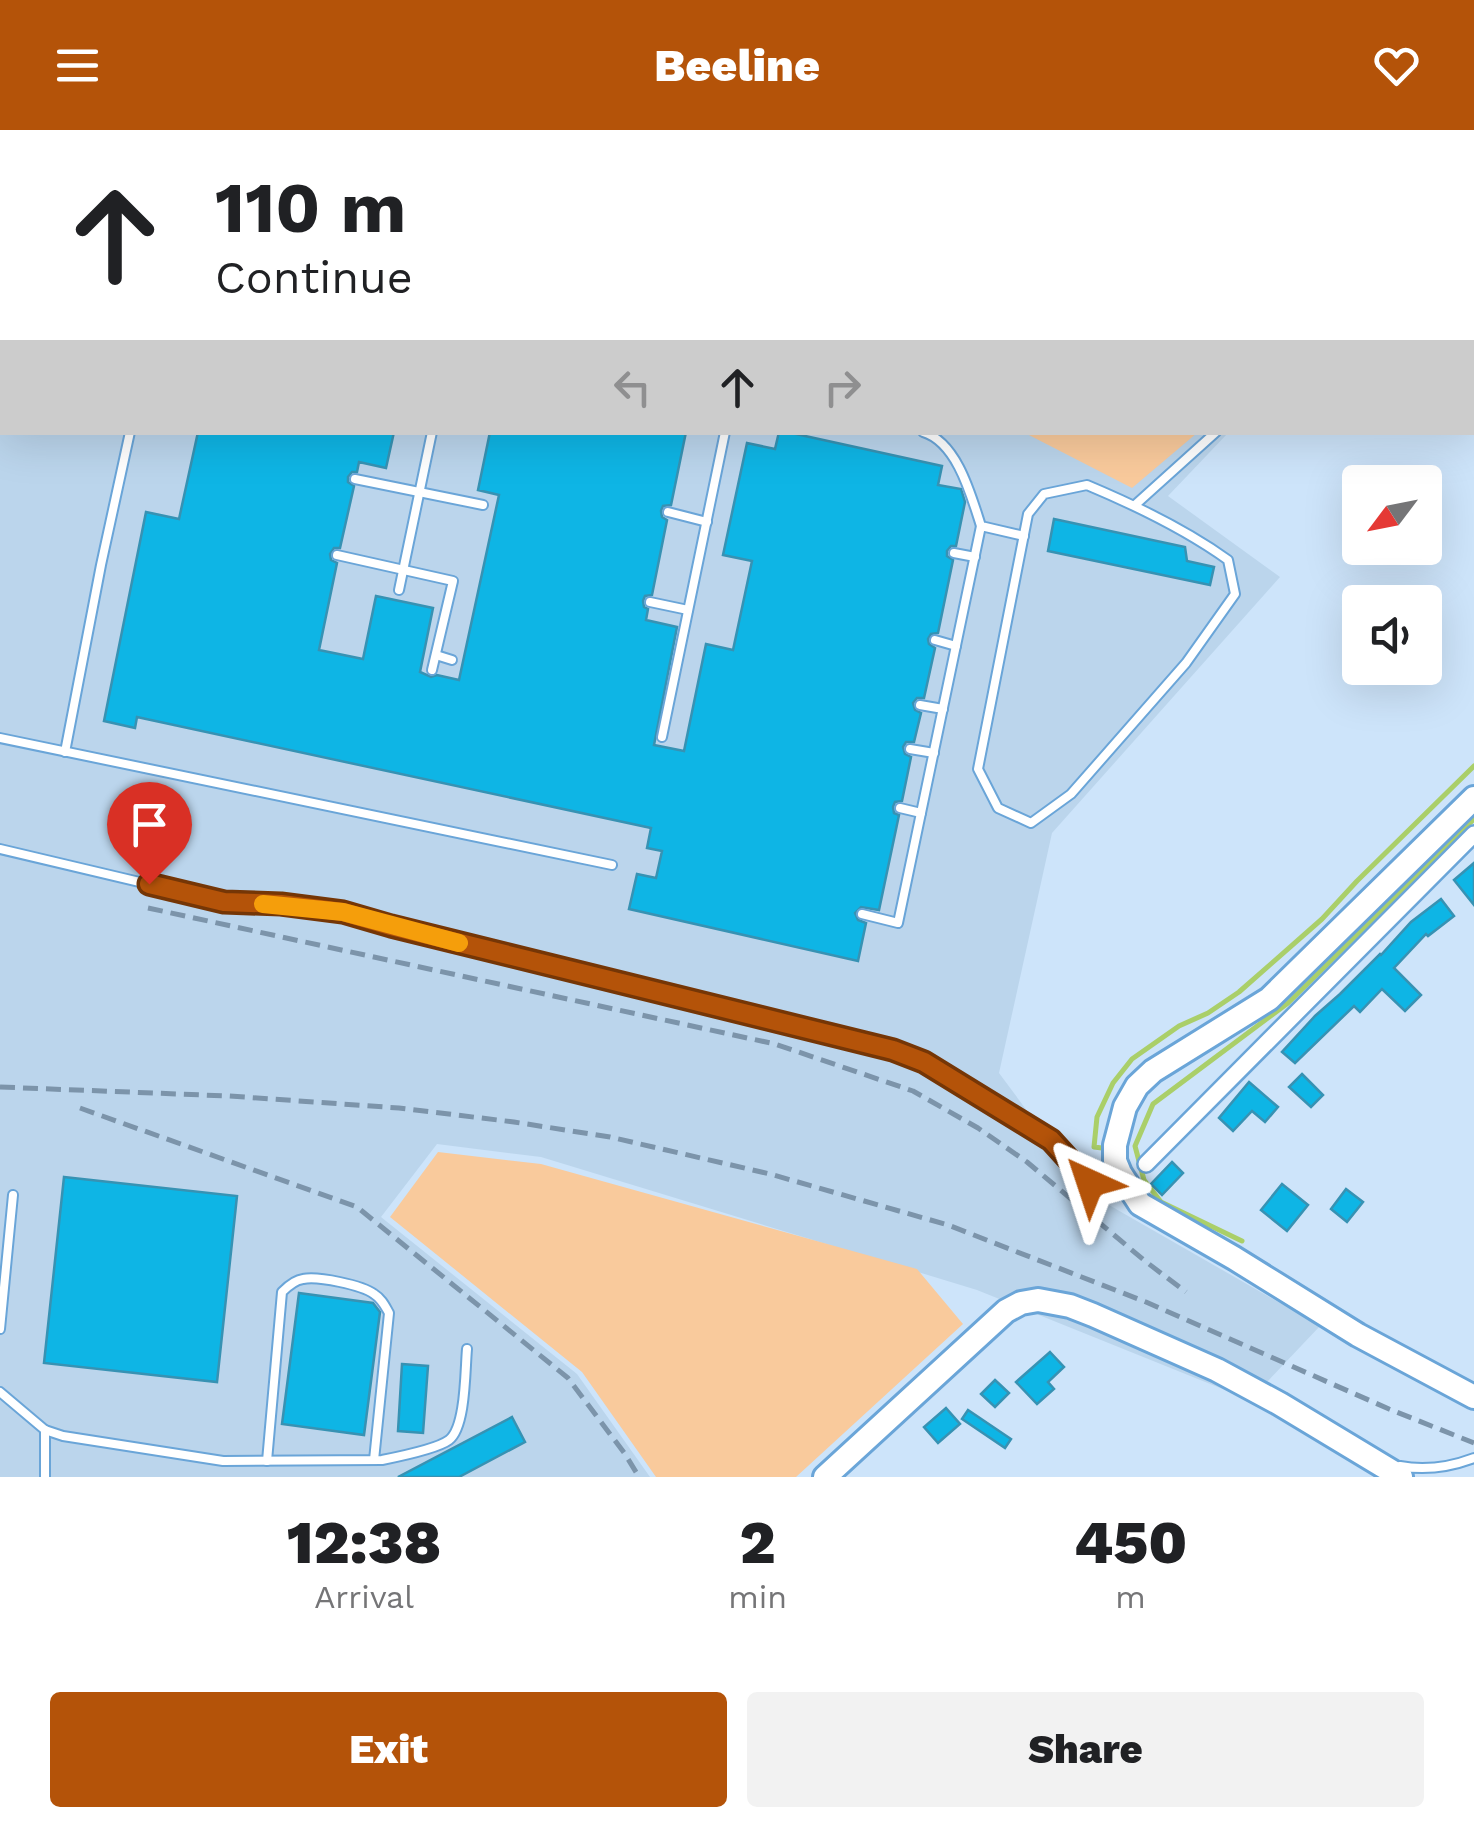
<!DOCTYPE html>
<html lang="en">
<head>
<meta charset="utf-8">
<style>
  body { margin:0; font-family:"Work Sans",sans-serif; background:#f2f2f2; color:#202124; height:100vh; display:flex; flex-direction:column; font-size:38px; white-space:nowrap }
  * { box-sizing:border-box; margin:0 }
  p { font-size:32px; color:#757577 }
  .icon { flex:none; width:55px; height:55px; fill:none; stroke:currentColor; stroke-width:2; stroke-linecap:round; stroke-linejoin:round }
  .map { position:relative; height:1347px; overflow:hidden }
  .details { display:flex; flex-direction:column; background:#fff; flex:1 }
  .details>* { flex:none }
  .banner { position:absolute; left:0px; top:0px; width:1475px; height:305px; box-shadow:0 10px 40px #0002; background:#fff; color:#202124; overflow:hidden }
  .needle { width:65px; rotate:238deg }
  .tools { position:absolute; left:1342px; top:335px; display:grid; gap:20px }
  .tools a { display:grid; place-items:center; width:100px; height:100px; border-radius:10px; background:#fff; box-shadow:0 10px 40px #0002; font-size:50px }
  .pin { position:absolute; display:grid; place-items:center; width:85px; height:85px; color:#fff; margin:-102px -42px; border-radius:50% 50% 50% 0; rotate:-45deg; box-shadow:0 0 10px #0007 }
  .pin .icon { rotate:45deg }
  .me { position:absolute; width:110px; margin:-55px; rotate:318deg; stroke-linejoin:round; filter:drop-shadow(0 0 8px #0008) }
  .turn { display:flex; align-items:center; gap:35px; height:210px; padding:0 50px; font-size:45px }
  .turn .icon { width:130px; height:130px; stroke-width:2.5 }
  .turn b { display:block; font-size:70px; line-height:85px }
  .lanes { display:flex; align-items:center; height:95px; padding:0 50px; background:#0003; justify-content:center; gap:50px; direction:ltr }
  .lanes .off { opacity:.35 }
  .eta { display:flex; justify-content:space-evenly; align-items:center; height:170px; text-align:center }
  .eta b { font-size:60px; font-weight:800; line-height:70px }
  .primary-button { display:flex; gap:20px; margin-top:auto; padding:20px 50px }
  .primary-button a { flex:1; height:115px; border-radius:10px; background:#b45309; color:#fff; font-size:40px; font-weight:800; line-height:115px; text-align:center }
  .primary-button a+a { background:#f2f2f2; color:#202124 }
  header { display:flex; justify-content:space-between; align-items:center; height:130px; padding:0 50px; background:#b45309; color:#fff; font-size:45px; font-weight:800 }
  .map>svg:first-child { display:block }
  .built { fill:#bbd5ec }
  .green { fill:#f9ca9c }
  .lines { fill:none; stroke-linecap:round; stroke-linejoin:round }
  .stream { stroke:#aacf69; stroke-width:5 }
  .building { fill:#0eb5e5; stroke:#3792b3; stroke-width:2.5 }
  .service-casing { stroke:#6aa5d8; stroke-width:12 }
  .minor-casing { stroke:#6aa5d8; stroke-width:20 }
  .secondary-casing { stroke:#6aa5d8; stroke-width:28 }
  .service { stroke:#fff; stroke-width:8 }
  .minor { stroke:#fff; stroke-width:15 }
  .secondary { stroke:#fff; stroke-width:22 }
  .rail { stroke:#7c94aa; stroke-width:5; stroke-dasharray:15 8; stroke-linecap:butt }
  .route-casing { stroke:#753606; stroke-width:25 }
  .route { stroke:#b45309; stroke-width:18 }
  .slow { stroke:#f59e0b; stroke-width:18 }
</style>
</head>
<body>
<header><svg class="icon" aria-label="menu" viewBox="0 0 24 24"><path d="M4 6h16M4 12h16M4 18h16"/></svg>Beeline<svg class="icon" aria-label="heart" viewBox="0 0 24 24"><path d="M12 20l-8-8c-3-5 5-10 8-4 3-6 11-1 8 4z"/></svg></header>
<div class="map">
<svg width="1474" height="1347" viewBox="0 0 1474 1347">
  <rect width="100%" height="100%" fill="#cde4fa"/>
  <polygon class="built" points="0,0 1405,0 1406,2 2,2 2,302 1228,303 1168,366 1280,447 1052,703 999,943 1088,1063 1320,1196 1250,1270 977,1160 541,1027 437,1014 381,1087 577,1244 650,1347 0,1347"/>
  <g class="green">
    <polygon points="705,0 1383,0 1384,2 705,2"/>
    <polygon points="1025,303 1197,302 1197,303 1132,358"/>
    <polygon points="438,1022 541,1034 917,1139 963,1194 796,1347 656,1347 582,1242 390,1087"/>
  </g>
  <g class="lines">
    <g class="stream">
      <polyline points="1102,1018 1094,1017 1097,987 1113,953 1132,929 1179,896 1208,883 1239,862 1322,789 1357,751 1474,636"/>
      <polyline points="1242,1111 1161,1072 1144,1050 1135,1016 1153,974 1288,873 1474,689"/>
    </g>
  </g>
  <g class="building">
    <polygon points="198,302 394,302 386,338 359,332 357,342 352,342 348,347 348,352 354,356 340,418 334,418 330,424 331,430 337,433 319,520 363,529 376,466 433,478 420,542 431,547 437,545 459,550 499,365 478,360 490,302 686,302 671,375 663,376 661,381 662,387 667,390 652,465 645,466 643,471 644,477 648,479 646,490 677,497 654,615 684,621 706,514 733,520 752,431 723,425 747,313 775,319 779,302 787,302 942,336 938,355 961,359 965,372 956,416 951,416 947,421 947,426 953,430 938,503 931,504 928,509 929,514 935,518 924,568 917,568 913,573 915,580 921,583 914,612 906,612 903,617 905,624 911,627 902,671 895,672 893,677 894,683 899,685 879,780 861,777 855,783 858,790 866,793 858,831 629,779 637,744 656,748 662,721 647,718 651,698 137,587 135,598 104,591 146,382 179,389"/>
    <polygon points="1054,389 1185,417 1187,431 1214,437 1210,455 1048,421"/>
    <polygon points="1474,733 1474,775 1454,750"/>
    <polygon points="1441,769 1454,786 1428,806 1426,804 1394,838 1421,865 1405,881 1382,859 1360,882 1354,876 1295,933 1282,922 1315,886 1340,864 1380,824 1381,825 1411,792"/>
    <polygon points="1302,944 1323,965 1311,977 1289,957"/>
    <polygon points="1249,952 1278,977 1265,992 1252,981 1233,1001 1219,988"/>
    <polygon points="1172,1032 1183,1043 1162,1065 1151,1054"/>
    <polygon points="64,1047 237,1066 217,1252 44,1233"/>
    <polygon points="1282,1054 1308,1075 1287,1101 1261,1080"/>
    <polygon points="1346,1059 1363,1072 1347,1092 1331,1079"/>
    <polygon points="299,1163 373,1173 380,1182 364,1305 282,1294"/>
    <polygon points="1050,1222 1064,1237 1048,1252 1054,1259 1037,1274 1016,1252"/>
    <polygon points="402,1234 428,1236 423,1303 398,1301"/>
    <polygon points="995,1250 1009,1263 995,1277 981,1264"/>
    <polygon points="946,1278 960,1294 938,1313 924,1297"/>
    <polygon points="968,1280 1011,1309 1005,1318 962,1289"/>
    <polygon points="512,1287 525,1312 459,1347 398,1347"/>
  </g>
  <g class="lines">
    <g class="service-casing">
      <g id="service">
        <polyline points="0,251 2,252"/>
        <polyline points="0,269 2,260"/>
        <path d="M923,302C957,312 971,365 981,396L1024,406"/>
        <polyline points="355,349 483,375"/>
        <path d="M1087,355C1137,376 1185,399 1228,430L1235,464L1186,533L1071,664L1031,693L998,678L978,639L1028,384L1044,364Z"/>
        <polyline points="1135,375 1216,302"/>
        <polyline points="668,382 707,392"/>
        <polyline points="954,423 975,427"/>
        <polyline points="337,425 453,451 432,540"/>
        <polyline points="399,460 432,302"/>
        <polyline points="650,472 688,480"/>
        <polyline points="935,510 956,516"/>
        <polyline points="436,525 452,530"/>
        <polyline points="920,575 943,579"/>
        <polyline points="662,607 725,302"/>
        <polyline points="0,608 612,735"/>
        <polyline points="910,619 934,623"/>
        <polyline points="65,622 101,435 130,302"/>
        <polyline points="900,678 921,683"/>
        <polyline points="0,719 224,772 310,777 343,782 391,796 893,920 925,932 1051,1010 1090,1053 1105,1062 1113,1062 1124,1055"/>
        <polyline points="862,784 898,793 981,396"/>
        <polyline points="0,1199 13,1065"/>
        <path d="M0,1262L45,1300L63,1306L223,1331L382,1330C397,1327 437,1319 449,1310C466,1297 465,1240 467,1219"/>
        <polyline points="45,1300 45,1347"/>
        <path d="M267,1331L282,1162C288,1156 295,1150 303,1149C318,1146 362,1155 374,1164C382,1169 385,1176 389,1183L374,1330"/>
        <path d="M1400,1336C1426,1341 1450,1337 1474,1328"/>
      </g>
    </g>
    <g class="minor-casing">
      <polyline id="minor" points="1146,1034 1474,704"/>
    </g>
    <g class="secondary-casing">
      <g id="secondary">
        <polyline points="1405,0 1406,2"/>
        <polyline points="1472,147 1474,150"/>
        <polyline points="1474,668 1269,869 1153,941 1137,956 1125,977 1115,1015 1115,1031 1120,1043 1140,1074 1234,1128 1358,1205 1474,1267"/>
        <polyline points="825,1347 1006,1181 1021,1173 1038,1170 1070,1176 1093,1185 1217,1240 1280,1274 1401,1347"/>
      </g>
    </g>
    <use href="#service" class="service"/>
    <use href="#minor" class="minor"/>
    <use href="#secondary" class="secondary"/>
    <g class="rail">
      <polyline points="148,778 775,914 913,961 978,998 1027,1032 1145,1131 1186,1162"/>
      <polyline points="0,957 229,966 399,978 514,992 610,1007 770,1044 948,1095 1146,1172 1389,1279 1474,1313"/>
      <polyline points="80,978 357,1077 568,1248 625,1324 639,1347"/>
    </g>
  </g>
  <g class="lines">
    <g class="route-casing">
      <polyline id="route" points="149,754 224,772 281,774 343,782 391,796 893,920 924,932 1051,1010 1090,1053"/>
    </g>
    <use href="#route" class="route"/>
    <polyline class="slow" points="263,774 343,782 459,813"/>
  </g>
</svg>
<div class="tools">
<a><svg class="needle" viewBox="-14 -14 28 28"><path d="M0-13l5 13h-10z" fill="#e53935"/><path d="M0 13l5-13h-10z" fill="#757577"/></svg></a>
<a><svg class="icon" aria-label="sound" viewBox="0 0 24 24"><path d="M4 9h4l5-4v14l-5-4H4zM17 9q2 3 0 6"/></svg></a>
</div>
<div class="pin" style="left:149px;top:754px;background:#d93025"><svg class="icon" aria-label="arrive" viewBox="0 0 24 24"><path d="M6 21V4h12l-3 4 3 4H6"/></svg></div>
<svg class="me" style="left:1090px;top:1053px" viewBox="-20 -20 40 40"><path d="M0-17L14 15 0 8-14 15z" fill="#b45309" stroke="#fff" stroke-width="4"/></svg>
<div class="banner">
<div class="turn"><svg class="icon" aria-label="ahead" viewBox="0 0 24 24"><path d="M12 20V5M6 11l6-6 6 6"/></svg><div><b>110 m</b>Continue</div></div>
<div class="lanes"><svg class="icon off" aria-label="left" viewBox="0 0 24 24"><path d="M17 20v-9H6M10 6l-5 5 5 5"/></svg><svg class="icon" aria-label="ahead" viewBox="0 0 24 24"><path d="M12 20V5M6 11l6-6 6 6"/></svg><svg class="icon off" aria-label="right" viewBox="0 0 24 24"><path d="M7 20v-9h11M14 6l5 5-5 5"/></svg></div>
</div>
</div>
<section class="details">
<div class="eta">
<div><b>12:38</b><p>Arrival</p></div>
<div><b>2</b><p>min</p></div>
<div><b>450</b><p>m</p></div>
</div>
<div class="primary-button"><a>Exit</a><a>Share</a></div>
</section>
</body>
</html>
